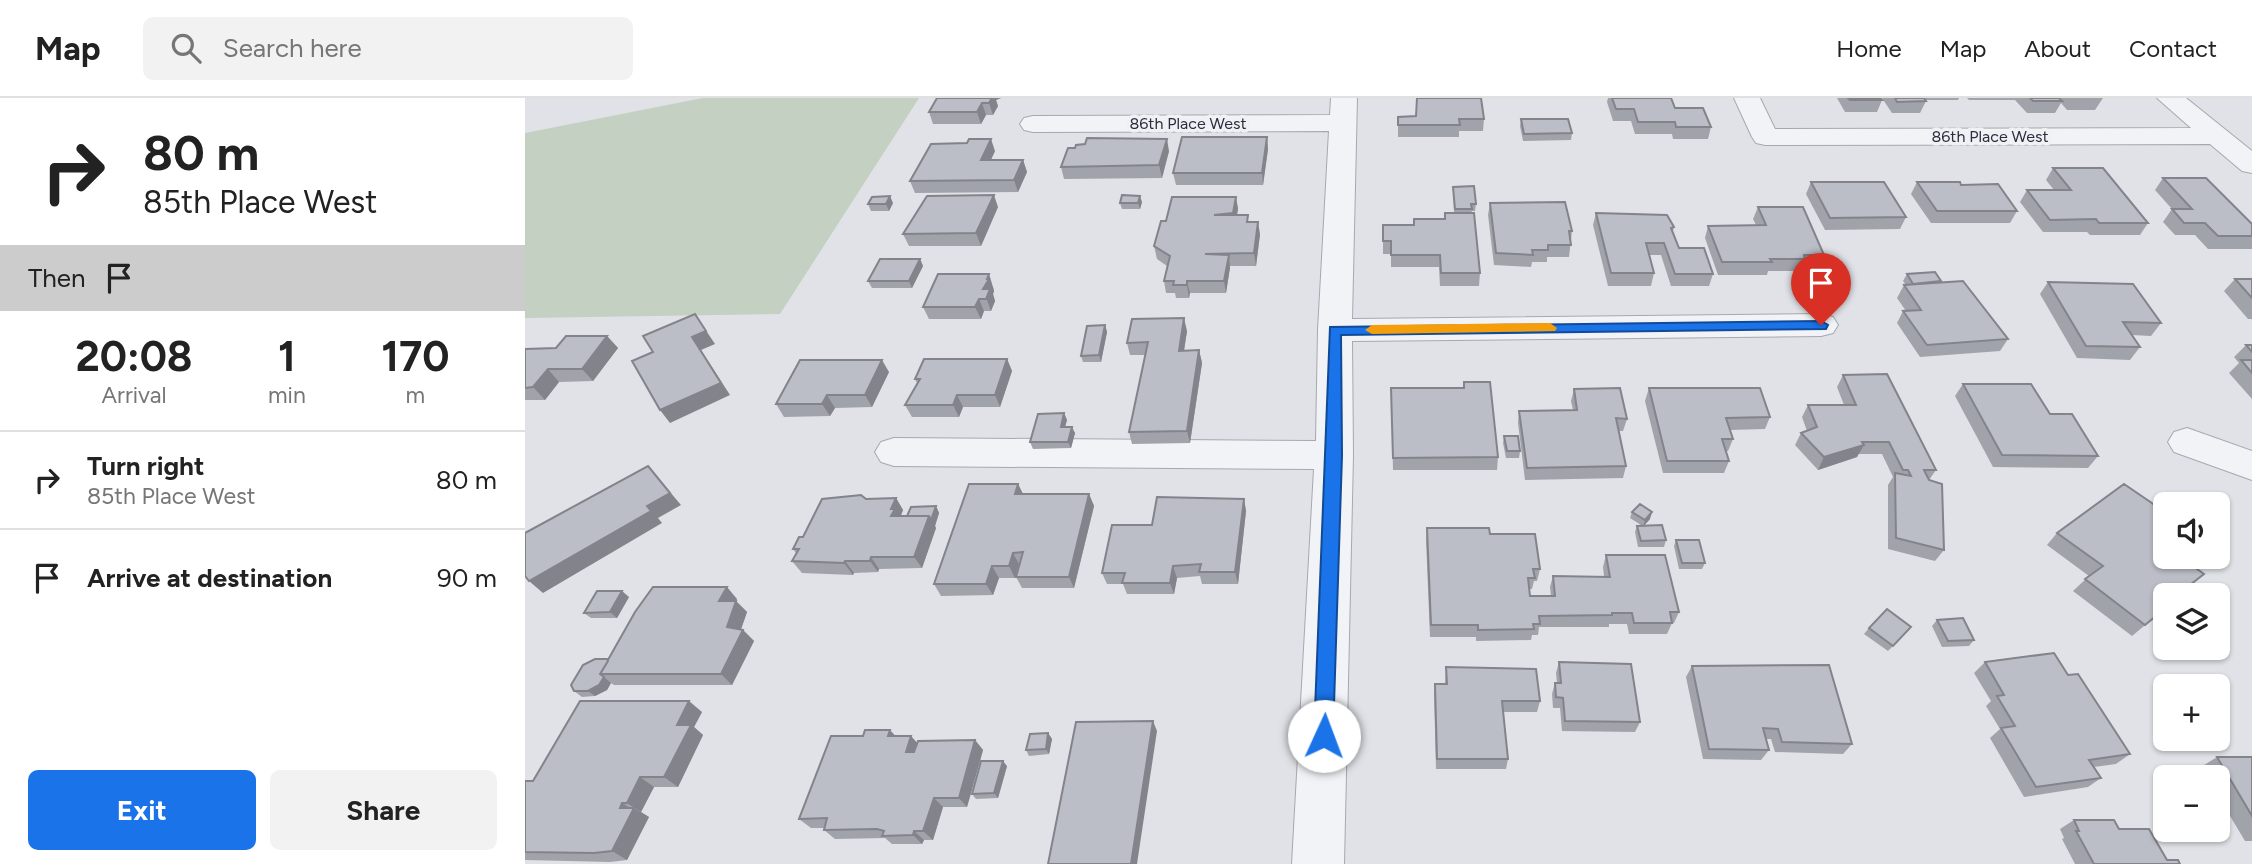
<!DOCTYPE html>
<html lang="en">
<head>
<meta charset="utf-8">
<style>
  body { margin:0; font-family:Figtree,sans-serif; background:#f2f2f2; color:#222; height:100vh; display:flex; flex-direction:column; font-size:26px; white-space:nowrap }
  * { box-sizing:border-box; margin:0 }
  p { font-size:23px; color:#767676 }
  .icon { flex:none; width:38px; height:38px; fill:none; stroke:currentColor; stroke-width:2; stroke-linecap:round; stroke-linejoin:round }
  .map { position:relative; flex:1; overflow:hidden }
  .side { display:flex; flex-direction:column; background:#fff; width:525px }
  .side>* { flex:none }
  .hud { background:#fff; color:#222; overflow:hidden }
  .fabs { position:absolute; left:1628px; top:394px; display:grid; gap:14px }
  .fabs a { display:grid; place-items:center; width:77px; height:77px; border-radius:10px; background:#fff; box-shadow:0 2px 5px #0004; font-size:35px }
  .pin { position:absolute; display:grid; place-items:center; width:60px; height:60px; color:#fff; margin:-72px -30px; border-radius:50% 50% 50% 0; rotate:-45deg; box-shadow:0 0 7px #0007 }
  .pin .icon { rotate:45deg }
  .me { position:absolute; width:77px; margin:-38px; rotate:2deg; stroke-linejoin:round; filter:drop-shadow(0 0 5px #0008) }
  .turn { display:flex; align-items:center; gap:24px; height:147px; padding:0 28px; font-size:32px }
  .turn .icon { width:91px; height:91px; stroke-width:2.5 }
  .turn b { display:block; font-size:49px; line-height:60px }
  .then { display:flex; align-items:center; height:66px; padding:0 28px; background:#0003; gap:14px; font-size:26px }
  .eta { display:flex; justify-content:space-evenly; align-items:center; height:119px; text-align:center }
  .eta b { font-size:42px; font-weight:700; line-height:49px }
  .primary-button { display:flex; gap:14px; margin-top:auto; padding:14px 28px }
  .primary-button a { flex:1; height:80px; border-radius:10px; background:#1a73e8; color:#fff; font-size:28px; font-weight:700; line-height:80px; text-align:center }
  .primary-button a+a { background:#f2f2f2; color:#222 }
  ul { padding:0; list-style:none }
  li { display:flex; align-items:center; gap:21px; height:98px; padding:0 28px; border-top:2px solid #e0e0e0 }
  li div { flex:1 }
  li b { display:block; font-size:26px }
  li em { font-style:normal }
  header { display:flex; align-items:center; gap:42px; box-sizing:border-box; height:98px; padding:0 35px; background:#fff; border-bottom:2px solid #e0e0e0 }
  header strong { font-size:33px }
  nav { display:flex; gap:38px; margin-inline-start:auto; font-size:24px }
  .search { width:490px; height:63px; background:#f2f2f2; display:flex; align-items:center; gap:18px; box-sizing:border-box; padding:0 24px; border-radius:10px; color:#767676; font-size:26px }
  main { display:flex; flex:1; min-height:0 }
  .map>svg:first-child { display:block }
  .green { fill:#c3d0c2 }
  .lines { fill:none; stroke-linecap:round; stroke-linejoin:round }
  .minor-casing { stroke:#a6a8b1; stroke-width:2 }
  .minor { fill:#f2f3f6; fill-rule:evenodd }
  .wall { fill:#a1a3ab }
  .shaded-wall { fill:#83848b }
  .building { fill:#bbbdc7; stroke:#83848b; stroke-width:2 }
  .route { fill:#1a73e8; stroke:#114b97; stroke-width:2 }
  .slow { fill:#f59e0b }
  .labels { text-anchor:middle; stroke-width:7; stroke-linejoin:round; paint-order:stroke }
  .far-street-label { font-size:16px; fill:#2a2e3d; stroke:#eff1f5 }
</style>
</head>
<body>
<header>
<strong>Map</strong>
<div class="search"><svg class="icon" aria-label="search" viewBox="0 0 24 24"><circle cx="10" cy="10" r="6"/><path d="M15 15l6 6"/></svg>Search here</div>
<nav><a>Home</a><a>Map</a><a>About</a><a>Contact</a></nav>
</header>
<main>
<section class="side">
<div class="hud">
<div class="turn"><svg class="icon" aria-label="right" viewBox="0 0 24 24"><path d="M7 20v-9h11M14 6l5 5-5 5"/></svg><div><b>80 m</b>85th Place West</div></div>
<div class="then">Then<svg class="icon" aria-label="arrive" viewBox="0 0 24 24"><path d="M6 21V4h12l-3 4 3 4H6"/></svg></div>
</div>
<div class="eta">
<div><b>20:08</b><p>Arrival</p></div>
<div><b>1</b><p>min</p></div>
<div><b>170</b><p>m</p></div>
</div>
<ul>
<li><svg class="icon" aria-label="right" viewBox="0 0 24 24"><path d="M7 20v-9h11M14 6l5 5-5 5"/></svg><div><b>Turn right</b><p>85th Place West</p></div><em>80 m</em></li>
<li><svg class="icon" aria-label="arrive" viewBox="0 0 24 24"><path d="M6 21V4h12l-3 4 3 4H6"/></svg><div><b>Arrive at destination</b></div><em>90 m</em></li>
</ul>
<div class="primary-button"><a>Exit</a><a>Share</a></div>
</section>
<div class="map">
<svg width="1727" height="766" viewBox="0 0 1727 766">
  <rect width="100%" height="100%" fill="#e0e2e7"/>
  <polygon class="green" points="178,0 394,0 255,216 0,220 0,35"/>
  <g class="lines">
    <g class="minor-casing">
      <g id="minor">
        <polygon points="806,0 832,0 827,221 1296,216 1308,219 1313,227 1308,235 1296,238 827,243 828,357 819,766 767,766 789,371 369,368 356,364 350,354 356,344 369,340 791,343 793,232 804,33 508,34 499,32 495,26 499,20 508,18 805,17"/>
        <polygon points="1209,0 1235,0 1250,31 1666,30 1632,0 1661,0 1727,53 1727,75 1717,73 1685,46 1240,47 1231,45 1227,39"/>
        <polygon points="1662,330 1727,353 1727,382 1649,354 1643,344 1649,334"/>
      </g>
    </g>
    <use href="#minor" class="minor"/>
  </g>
  <g class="wall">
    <polygon points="412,0 476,0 471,2 473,8 468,17 461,17 456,26 408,26 404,14"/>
    <polygon points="1083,0 1146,0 1150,10 1186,29 1183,41 1148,41 1147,36 1110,36 1106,23 1088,23 1082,4"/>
    <polygon points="1312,0 1355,0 1357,2 1352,14 1320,14"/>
    <polygon points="1357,0 1434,0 1433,2 1400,2 1401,3 1395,15 1367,15"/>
    <polygon points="1442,0 1578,0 1570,12 1542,12 1536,5 1530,15 1502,15 1490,2 1444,2"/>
    <polygon points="873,19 959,21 958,33 934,33 934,39 873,39"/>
    <polygon points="996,21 1047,35 1046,42 998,43 995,28"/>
    <polygon points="742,39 743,51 738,87 651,87 648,75"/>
    <polygon points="470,53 466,62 498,62 502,74 493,94 390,95 385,83"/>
    <polygon points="644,53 637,80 539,81 536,69"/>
    <polygon points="1528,70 1623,125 1615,137 1565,137 1562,134 1518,134 1495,104 1502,92 1529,92 1521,82"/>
    <polygon points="1638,80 1727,126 1727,151 1683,151 1670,137 1650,137 1638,124 1647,111 1630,92"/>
    <polygon points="1286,84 1381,119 1375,131 1300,132 1281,96"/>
    <polygon points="1392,84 1436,87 1492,113 1485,125 1406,125 1386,96"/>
    <polygon points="928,89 951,106 950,113 947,113 946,115 955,175 954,188 915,188 914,169 866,169 866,156 858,156 858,127 888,127 889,121 919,121 920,115 929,115"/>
    <polygon points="711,99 713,111 712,117 724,124 735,136 731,168 705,168 701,195 665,195 664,200 651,200 650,195 641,195 639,183 642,168 632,161 629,148 641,123"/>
    <polygon points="617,104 615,111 597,111 595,105"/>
    <polygon points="368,105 364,113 346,113 343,106"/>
    <polygon points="965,105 1047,133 1044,159 1022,159 1022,164 1007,164 1006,169 969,167 963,117"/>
    <polygon points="473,109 456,148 384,148 378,136"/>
    <polygon points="1233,109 1299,157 1294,169 1277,169 1275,173 1243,173 1242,177 1193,177 1180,140 1183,128 1231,127 1228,121"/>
    <polygon points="1071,115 1149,129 1148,133 1154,150 1188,176 1184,188 1146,188 1136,157 1124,157 1129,175 1126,188 1083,188 1068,127"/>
    <polygon points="395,161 398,168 387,190 347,190 343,183"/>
    <polygon points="1382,176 1416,183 1415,185 1483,241 1475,253 1395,259 1372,225 1378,213 1381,213 1372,200 1379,187 1381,187 1378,183"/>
    <polygon points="1710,181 1727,181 1727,221 1723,221 1699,193"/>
    <polygon points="1523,184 1636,225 1626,238 1607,237 1615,249 1605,262 1552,260 1515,196"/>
    <polygon points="468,189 469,193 468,196 470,203 466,213 459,213 456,221 404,221 398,209"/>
    <polygon points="580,227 582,234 576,264 558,264 556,258"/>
    <polygon points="662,233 659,253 674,252 677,265 665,345 607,346 604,334 620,257 605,257 602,245"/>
    <polygon points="82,238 93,250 68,283 34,284 20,302 0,302 0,251 31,250"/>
    <polygon points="1721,247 1727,247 1727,301 1704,275 1714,265 1709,259"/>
    <polygon points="482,261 487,273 475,309 438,309 434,319 387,319 380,307 392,285 390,281"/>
    <polygon points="364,274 347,309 310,310 305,318 259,319 251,306"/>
    <polygon points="1318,277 1411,372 1404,382 1419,452 1410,463 1363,451 1363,387 1368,379 1357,356 1333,356 1332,359 1293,372 1270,347 1276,335 1282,333 1277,319 1283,307 1319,307 1312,289"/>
    <polygon points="939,284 973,359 972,372 868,372 866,290 938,290"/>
    <polygon points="1438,286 1525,316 1573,358 1563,370 1468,369 1430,298"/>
    <polygon points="1124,290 1245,319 1240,331 1205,332 1208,341 1203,353 1201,353 1204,363 1199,375 1138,375 1120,303"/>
    <polygon points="1049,291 1102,321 1098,333 1094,333 1101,368 1098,380 1000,382 993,325 994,313 1048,312 1046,303"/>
    <polygon points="539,315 542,322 540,329 550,335 546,350 508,351 505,344"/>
    <polygon points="979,338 995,353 994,360 981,360 978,345"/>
    <polygon points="493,386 498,396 564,396 569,408 549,490 497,490 491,479 494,466 490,480 474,480 468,497 416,498 409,486"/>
    <polygon points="371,400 378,412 376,418 382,418 411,408 414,415 410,428 411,430 397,470 354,471 353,474 329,475 328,477 277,475 267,463 271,455 268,451 341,401"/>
    <polygon points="719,401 721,413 713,486 677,486 675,478 652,480 649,496 602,496 598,486 582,486 577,475 627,427"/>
    <polygon points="1107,414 1125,421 1119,427 1141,442 1139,449 1113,449 1110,434 1112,428 1116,427 1105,420"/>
    <polygon points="1640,414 1640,443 1636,446 1679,476 1637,510 1637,513 1607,538 1548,493 1564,478 1522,447 1532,435"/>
    <polygon points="902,430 965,436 1015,471 1012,483 1009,483 1007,491 1004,491 1005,498 1026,498 1025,489 1028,478 1079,478 1078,469 1081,457 1154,514 1149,525 1147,525 1142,536 1104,536 1102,526 1084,526 1084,529 1014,529 1013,537 1007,537 1006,542 951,543 951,539 905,539 901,442"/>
    <polygon points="1151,442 1180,465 1177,471 1154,471 1149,448"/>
    <polygon points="104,499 92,520 66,520 59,515"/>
    <polygon points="212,501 211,503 222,514 216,531 218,532 229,543 207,587 89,587 86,585 82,592 70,598 57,599 49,593 83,562"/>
    <polygon points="1412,522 1449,542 1444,548 1417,549 1407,528"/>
    <polygon points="1344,530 1382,534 1363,553 1339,536"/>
    <polygon points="1034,564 1115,624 1110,634 1037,633 1035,610 1028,610 1027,596 1030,585 1032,585 1031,575"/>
    <polygon points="1460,564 1543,577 1605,656 1591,666 1569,669 1576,680 1563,689 1499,699 1465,640 1475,631 1461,608 1466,603 1449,575"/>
    <polygon points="1167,568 1327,646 1318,656 1250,654 1246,641 1240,641 1244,652 1236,662 1178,661 1161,579"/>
    <polygon points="921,569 1015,603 1012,614 978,614 983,661 981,671 911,671 909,596 910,586 920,586"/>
    <polygon points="177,614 169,629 178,637 153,689 129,689 116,714 124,719 102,762 85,764 0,762 0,683 8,683"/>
    <polygon points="523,635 527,641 524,656 504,658 501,652"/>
    <polygon points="370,638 392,645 450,642 458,652 442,709 418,709 408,742 399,742 397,746 367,746 360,740 310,741 299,732 299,730 286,730 274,721"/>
    <polygon points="1692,659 1727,659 1727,743 1720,743 1692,696 1692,679 1682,679 1676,669"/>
    <polygon points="482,668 473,700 451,701 447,696"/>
    <polygon points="1549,722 1594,731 1642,762 1655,766 1550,766 1537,741 1539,740 1535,731"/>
  </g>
  <g class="shaded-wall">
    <polygon points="465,0 476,0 471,2 473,8 468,17 464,5"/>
    <polygon points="457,5 461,17 456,26 452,14"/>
    <polygon points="742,39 743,51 738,87 737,75"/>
    <polygon points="466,41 470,53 460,74 456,62"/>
    <polygon points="642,41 644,53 637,80 634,67"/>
    <polygon points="498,62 502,74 493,94 489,82"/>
    <polygon points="469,97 473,109 456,148 451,135"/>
    <polygon points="365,98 368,105 364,113 361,106"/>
    <polygon points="615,98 617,104 615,111 613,105"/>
    <polygon points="711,99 713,111 710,127 708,115"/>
    <polygon points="733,124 735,136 731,168 729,155"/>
    <polygon points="704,157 705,170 701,195 699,183"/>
    <polygon points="395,161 398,168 387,190 384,183"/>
    <polygon points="464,176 468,189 469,193 468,196 470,203 466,213 458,191"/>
    <polygon points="662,183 665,195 664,200 662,187"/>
    <polygon points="454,201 459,213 456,221 450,209"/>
    <polygon points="170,216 190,246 176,252 205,297 145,325 135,312 167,239"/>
    <polygon points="659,220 662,233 657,265 654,253"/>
    <polygon points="580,227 582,234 576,264 574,257"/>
    <polygon points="82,238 93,250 68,283 57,271"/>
    <polygon points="674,252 677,265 665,345 662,333"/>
    <polygon points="482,261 487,273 475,309 470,297"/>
    <polygon points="357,262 364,274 347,309 340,297"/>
    <polygon points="23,271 34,284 20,302 8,289"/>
    <polygon points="302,297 310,310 305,318 297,306"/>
    <polygon points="432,297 438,309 434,319 428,307"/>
    <polygon points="539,315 542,322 538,336 536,329"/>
    <polygon points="547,329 550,335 546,350 543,344"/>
    <polygon points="1339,347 1332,359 1293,372 1299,359"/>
    <polygon points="123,368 156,407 133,420 137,425 18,495 4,483"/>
    <polygon points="493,386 499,398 490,396"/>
    <polygon points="564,396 569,408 549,490 544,479"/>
    <polygon points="371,400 378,412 375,419 366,418 366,411"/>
    <polygon points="719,401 721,413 713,486 710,474"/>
    <polygon points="411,408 414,415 410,428 411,430 397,470 389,459 404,418"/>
    <polygon points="1127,414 1125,421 1118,429 1120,422"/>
    <polygon points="488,455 494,466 490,480 484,468"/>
    <polygon points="346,459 354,471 353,474 345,463"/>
    <polygon points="320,463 329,475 328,477 319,465"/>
    <polygon points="467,468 474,480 468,497 461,486"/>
    <polygon points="648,468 652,480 649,496 645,485"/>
    <polygon points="202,489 212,501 205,514 194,503"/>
    <polygon points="97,493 104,499 92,520 85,514"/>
    <polygon points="211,503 222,514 213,540 202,529"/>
    <polygon points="218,532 229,543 207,587 196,576"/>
    <polygon points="79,579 86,585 82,592 70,598 63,593"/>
    <polygon points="164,603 177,614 169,629 178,637 153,689 139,679 152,627"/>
    <polygon points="628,623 632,633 612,766 606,766"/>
    <polygon points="365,632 374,642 363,638"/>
    <polygon points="523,635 527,641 524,656 521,651"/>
    <polygon points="386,638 395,648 390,664 381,654"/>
    <polygon points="450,642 458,652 442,709 434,700"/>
    <polygon points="478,663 482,668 473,700 469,695"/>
    <polygon points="115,679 129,689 116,714 102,705"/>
    <polygon points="409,700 418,709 408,742 398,733"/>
    <polygon points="97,705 108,712 109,710 124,719 102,762 87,753 95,710"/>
    <polygon points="389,733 399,742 397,746 388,737"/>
  </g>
  <g class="building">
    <polygon points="412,0 467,0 464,5 457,5 452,14 404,14"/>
    <polygon points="892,0 956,0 959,21 934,21 935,27 873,27 873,19 891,18"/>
    <polygon points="1087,0 1146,0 1150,10 1178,10 1186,29 1151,29 1150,24 1113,24 1109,11 1091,11"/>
    <polygon points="1323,0 1355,0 1357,2 1325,2"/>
    <polygon points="1370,0 1399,0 1401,3 1372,4"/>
    <polygon points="1505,0 1534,0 1537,3 1508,3"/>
    <polygon points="996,21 1043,21 1047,35 999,36"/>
    <polygon points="657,39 742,39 737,75 648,75"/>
    <polygon points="562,40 642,41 634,67 536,69 543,50 550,50 551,47 560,46"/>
    <polygon points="444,41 466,41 456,62 498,62 489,82 385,83 406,46 442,45"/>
    <polygon points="1528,70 1578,70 1623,125 1574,125 1571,121 1525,122 1502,92 1546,92"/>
    <polygon points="1638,80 1681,80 1727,126 1727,138 1693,138 1680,125 1659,125 1647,111 1667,111"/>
    <polygon points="1286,84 1359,84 1381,119 1305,120"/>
    <polygon points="1392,84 1435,84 1436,87 1473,86 1492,113 1412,113"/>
    <polygon points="949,88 951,106 946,106 947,111 930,111 928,89"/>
    <polygon points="469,97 451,135 378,136 402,98"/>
    <polygon points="597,97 615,98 613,105 595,105"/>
    <polygon points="365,98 361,106 343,106 347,99"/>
    <polygon points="647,99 711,99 708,115 689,117 723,117 722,124 733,124 729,155 680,156 704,157 699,183 662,183 662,187 648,187 649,183 639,183 645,158 629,148 636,123 641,123"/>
    <polygon points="1040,104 1047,133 1044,133 1046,147 1023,147 1023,152 1007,152 1008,157 971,155 965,105"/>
    <polygon points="1233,109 1278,109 1299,157 1279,157 1280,161 1245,161 1247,164 1197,164 1183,128 1241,127"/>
    <polygon points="920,115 949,115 955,175 916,175 915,157 866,157 866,143 858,143 858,127 889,127 889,121 920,121"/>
    <polygon points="1071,115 1142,117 1149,129 1146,130 1154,150 1179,150 1188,176 1150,176 1139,145 1121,145 1129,175 1086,175"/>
    <polygon points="355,161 395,161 384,183 343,183"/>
    <polygon points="1410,174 1416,183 1388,186 1382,176"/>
    <polygon points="413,176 464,176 462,181 464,181 458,191 465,191 461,201 454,201 450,209 398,209"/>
    <polygon points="1710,181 1727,181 1727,200"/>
    <polygon points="1438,183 1483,241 1402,247 1378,213 1396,212 1379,187"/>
    <polygon points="1523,184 1608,186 1636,225 1598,224 1615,249 1561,248"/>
    <polygon points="170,216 181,233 167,239 196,285 135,312 107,263 128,254 118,238"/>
    <polygon points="659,220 654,253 674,252 662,333 604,334 623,244 602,245 607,221"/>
    <polygon points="580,227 574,257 556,258 562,228"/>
    <polygon points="41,238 82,238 57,271 23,271 8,289 0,290 0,251 31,250"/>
    <polygon points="1721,247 1727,247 1727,254"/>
    <polygon points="399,261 482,261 470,297 432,297 428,307 380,307 395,281 390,281"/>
    <polygon points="275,262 357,262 340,297 302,297 297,306 251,306"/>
    <polygon points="1716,262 1727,262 1727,275"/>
    <polygon points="1362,276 1411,372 1399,372 1404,382 1417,386 1419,452 1371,440 1370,375 1386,378 1383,372 1378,372 1364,344 1337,344 1339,347 1299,359 1276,335 1292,329 1283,307 1331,307 1318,277"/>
    <polygon points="939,284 965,284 973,359 868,360 866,290 939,290"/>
    <polygon points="1438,286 1506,286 1525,316 1547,316 1573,358 1477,357"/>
    <polygon points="1095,290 1102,321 1091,320 1101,368 1002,370 994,313 1052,312 1049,291"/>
    <polygon points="1124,290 1235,290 1245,319 1201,320 1208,341 1197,341 1204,363 1142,363"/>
    <polygon points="539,315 536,329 547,329 543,344 505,344 513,316"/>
    <polygon points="979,338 993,338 995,353 982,353"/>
    <polygon points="123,368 145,395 122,408 126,413 4,483 0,478 0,435"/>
    <polygon points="444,386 493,386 490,396 564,396 544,479 491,479 498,454 488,455 484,468 467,468 461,486 409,486"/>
    <polygon points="1599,386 1640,414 1640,441 1634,445 1640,449 1640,458 1654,458 1679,476 1652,497 1640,497 1640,507 1637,509 1637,513 1620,527 1560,481 1578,468 1532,435"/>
    <polygon points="336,397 341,401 371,400 366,411 370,411 366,418 404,418 389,459 346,459 345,463 320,463 319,465 267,463 274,451 268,451 274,439 278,439 297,401"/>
    <polygon points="632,399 719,401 710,474 674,474 676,466 648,468 645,485 597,485 600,475 577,475 587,427 627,427"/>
    <polygon points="1115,406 1127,414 1120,422 1107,414"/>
    <polygon points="411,408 406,422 404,418 382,418 386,409"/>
    <polygon points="1137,427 1141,442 1116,443 1112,428"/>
    <polygon points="902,430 964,430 965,436 1010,436 1015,471 1008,471 1010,480 1003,480 1005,498 1030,498 1028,478 1085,479 1081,457 1140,457 1154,514 1145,514 1147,525 1109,525 1107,515 1087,515 1087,517 1014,518 1015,526 1008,526 1009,531 953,532 953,527 906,527"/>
    <polygon points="1151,442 1174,442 1180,465 1157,465"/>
    <polygon points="128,489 202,489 194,503 211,503 202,529 218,532 196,576 75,576 110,514"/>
    <polygon points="72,493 97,493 85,514 59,515"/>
    <polygon points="1362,511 1386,529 1368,548 1344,530"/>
    <polygon points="1438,520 1449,542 1423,543 1412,522"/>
    <polygon points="1529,555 1543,577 1553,576 1605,656 1564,662 1576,680 1511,689 1476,630 1490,628 1472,598 1479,597 1460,564"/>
    <polygon points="70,561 82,561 83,563 75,576 79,579 74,587 63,593 49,593 46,587 58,567"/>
    <polygon points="1034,564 1106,566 1115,624 1040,623 1038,600 1031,599 1030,585 1036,585"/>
    <polygon points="1304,567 1327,646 1257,644 1253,631 1238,630 1244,652 1184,651 1167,568"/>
    <polygon points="921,569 1011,571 1015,603 977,603 983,661 912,661 910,586 922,586"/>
    <polygon points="55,603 164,603 152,627 166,627 139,679 115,679 102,705 97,705 95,710 109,710 87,753 69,755 0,754 0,683 8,683"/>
    <polygon points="628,623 606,766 523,766 551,624"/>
    <polygon points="340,632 365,632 363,638 386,638 381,654 389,654 393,643 450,642 434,700 409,700 398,733 389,733 388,737 357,738 359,733 352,731 299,732 302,720 274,721 306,638 338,638"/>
    <polygon points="523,635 521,651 501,652 505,636"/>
    <polygon points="1692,659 1727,659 1727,718"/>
    <polygon points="456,663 478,663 469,695 447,696"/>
    <polygon points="1549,722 1589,722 1594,731 1624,731 1642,762 1653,762 1655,766 1569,766 1551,733 1554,733"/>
  </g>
  <polygon class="route" points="1296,223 1303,227 1301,231 816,237 817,357 808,638 806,645 799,647 792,645 789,638 805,229"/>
  <polygon class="slow" points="1025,225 1032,230 1030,233 847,236 840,232 847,227"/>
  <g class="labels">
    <g class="far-street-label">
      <text x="663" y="31">86th Place West</text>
      <text x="1465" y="44">86th Place West</text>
    </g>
  </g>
</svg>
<div class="fabs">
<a><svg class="icon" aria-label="sound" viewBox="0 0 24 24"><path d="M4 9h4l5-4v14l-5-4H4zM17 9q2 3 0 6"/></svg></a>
<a><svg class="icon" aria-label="layers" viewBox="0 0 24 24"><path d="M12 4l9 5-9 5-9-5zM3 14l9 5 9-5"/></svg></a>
<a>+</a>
<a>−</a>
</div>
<div class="pin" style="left:1296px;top:227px;background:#d93025"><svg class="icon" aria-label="arrive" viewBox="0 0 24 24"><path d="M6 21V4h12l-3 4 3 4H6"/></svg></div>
<svg class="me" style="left:799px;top:638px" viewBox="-20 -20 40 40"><circle r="19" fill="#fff"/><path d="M0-13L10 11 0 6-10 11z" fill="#1a73e8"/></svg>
</div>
</main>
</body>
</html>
